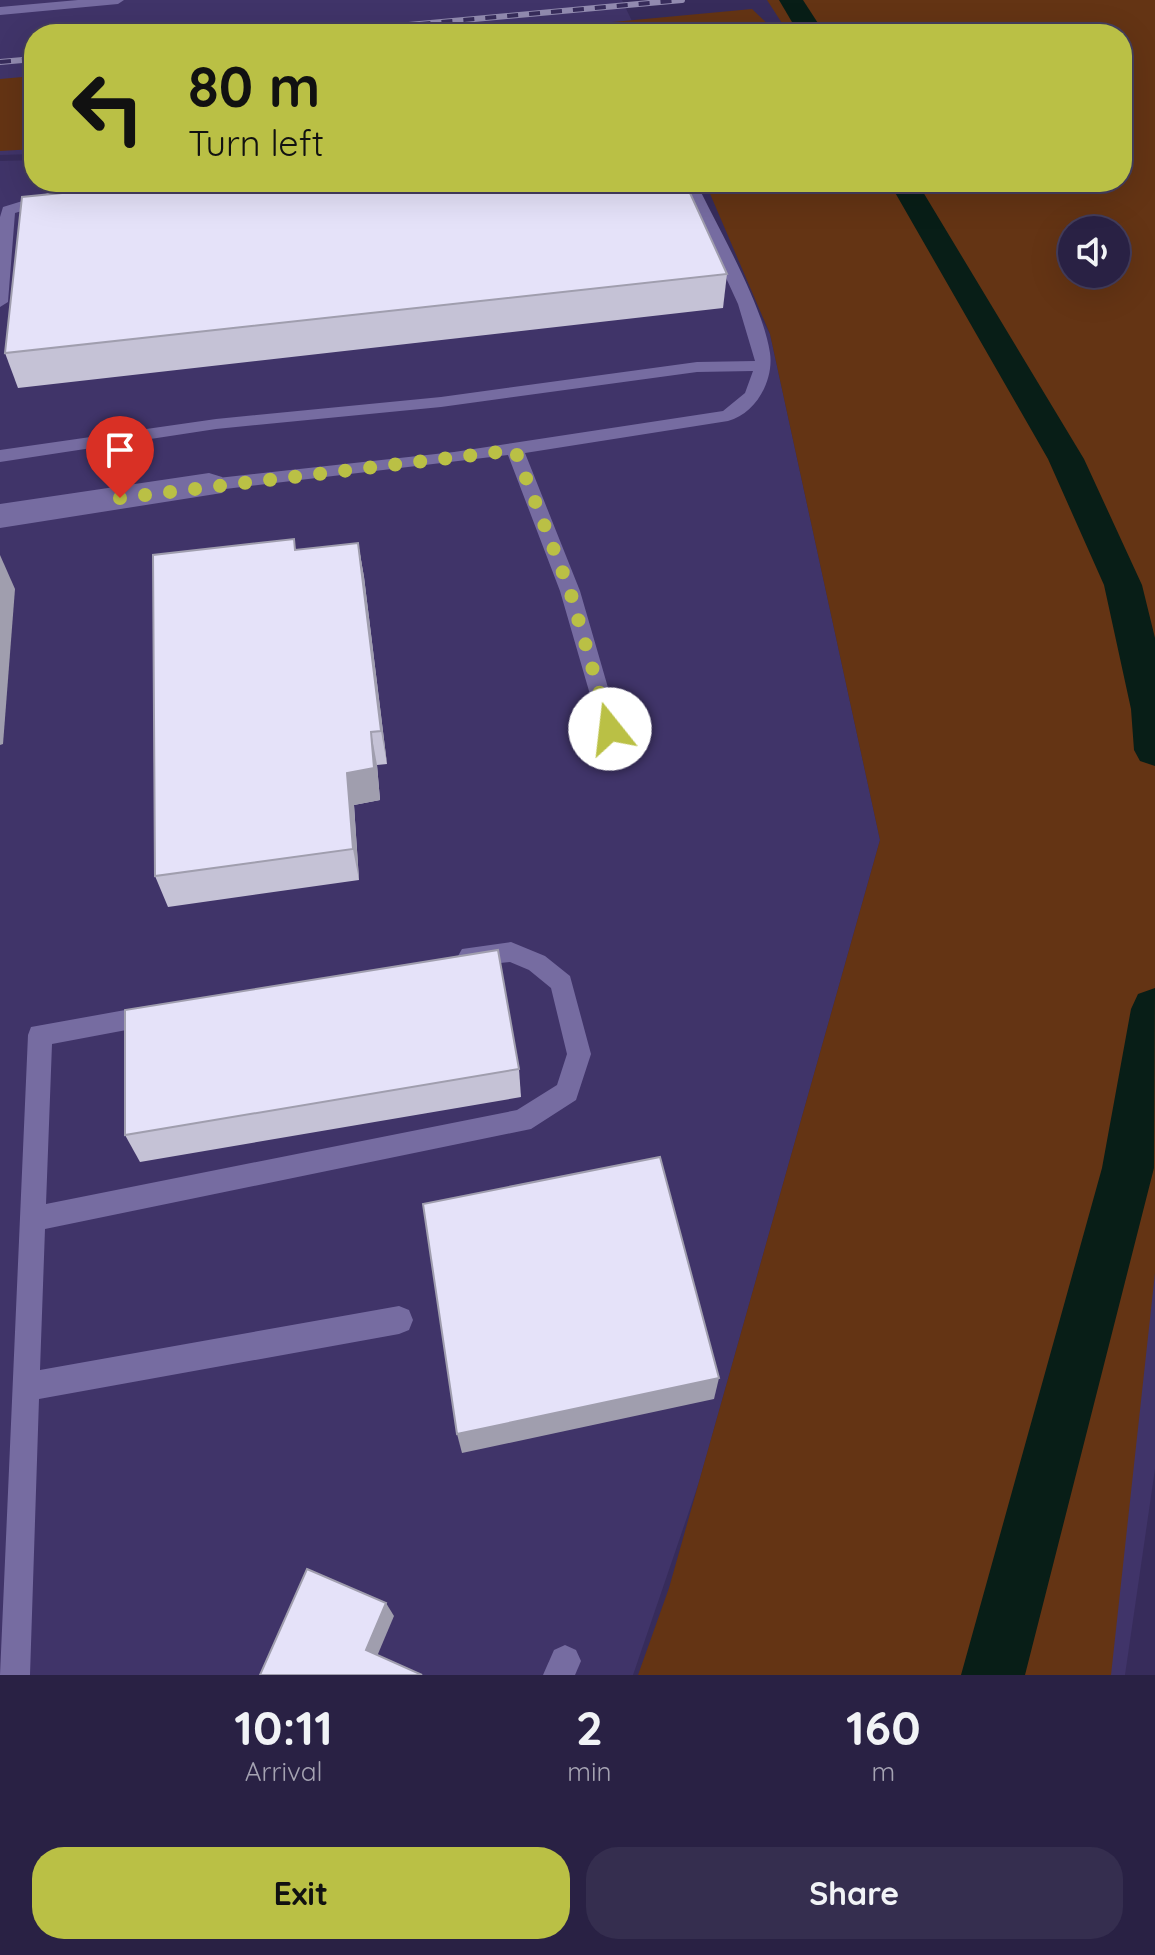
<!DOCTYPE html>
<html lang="en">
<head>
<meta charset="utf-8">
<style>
  body { margin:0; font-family:Quicksand,sans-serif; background:#352e4f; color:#f1f3f6; height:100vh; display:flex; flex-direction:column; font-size:30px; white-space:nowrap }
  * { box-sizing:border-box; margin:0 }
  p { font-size:26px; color:#a5a3b2 }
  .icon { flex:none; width:44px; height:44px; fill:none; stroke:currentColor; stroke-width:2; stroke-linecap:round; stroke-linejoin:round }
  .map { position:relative; height:1675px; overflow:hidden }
  .drawer { display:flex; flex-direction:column; background:#292144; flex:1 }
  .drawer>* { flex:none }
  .top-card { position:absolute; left:24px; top:24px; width:1108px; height:168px; border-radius:32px; box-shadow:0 8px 32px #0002,0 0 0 2px #453e5d; background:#bac045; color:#111; overflow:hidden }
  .buttons { position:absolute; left:1058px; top:216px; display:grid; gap:16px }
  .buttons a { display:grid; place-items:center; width:72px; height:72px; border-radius:50%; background:#292144; box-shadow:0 8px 32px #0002,0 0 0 2px #453e5d; font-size:40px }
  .pin { position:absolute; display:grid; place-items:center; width:68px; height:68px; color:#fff; margin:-82px -34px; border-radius:50% 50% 50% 0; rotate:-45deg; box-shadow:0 0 8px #0007 }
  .pin .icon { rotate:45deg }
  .me { position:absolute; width:88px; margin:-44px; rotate:344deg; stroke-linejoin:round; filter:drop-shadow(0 0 6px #0008) }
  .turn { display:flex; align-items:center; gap:28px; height:168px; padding:0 32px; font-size:36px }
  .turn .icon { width:104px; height:104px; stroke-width:2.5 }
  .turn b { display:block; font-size:56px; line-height:68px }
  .eta { display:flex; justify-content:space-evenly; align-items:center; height:136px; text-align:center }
  .eta b { font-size:48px; font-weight:700; line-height:56px }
  .action { display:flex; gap:16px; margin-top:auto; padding:16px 32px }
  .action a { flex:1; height:92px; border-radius:32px; background:#bac045; color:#111; font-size:32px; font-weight:700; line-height:92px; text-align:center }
  .action a+a { background:#352e4f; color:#f1f3f6 }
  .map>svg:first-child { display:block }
  .built { fill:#403469 }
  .green { fill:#643414; fill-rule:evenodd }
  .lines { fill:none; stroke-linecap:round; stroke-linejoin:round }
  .canal { fill:#081e17; fill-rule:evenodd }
  .service { fill:#766ca1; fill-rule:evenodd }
  .minor { fill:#766ca1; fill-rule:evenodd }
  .rail-casing { stroke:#928bb0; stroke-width:6 }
  .rail { stroke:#372c5b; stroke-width:4; stroke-dasharray:11; stroke-linecap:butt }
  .wall { fill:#c5c2d6 }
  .shaded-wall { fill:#a09eae }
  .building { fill:#e5e2f9; stroke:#a09eae; stroke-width:2 }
  .route { stroke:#bac045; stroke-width:14; stroke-dasharray:0 25.2 }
</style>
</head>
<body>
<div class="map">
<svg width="1155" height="1675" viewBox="0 0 1155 1675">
  <rect width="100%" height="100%" fill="#372c5b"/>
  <g class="built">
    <polygon points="0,0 622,0 638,34 34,34 34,154 0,155"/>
    <polygon points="34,160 34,182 685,182 770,334 880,840 699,1482 633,1675 0,1675 0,161"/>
    <polygon points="1155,1250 1155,1469 1125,1675 1059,1675"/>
  </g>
  <g class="green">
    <path d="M767,0H1155V1273L1111,1675H638L669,1588L880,840L770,334L705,182H1122V34H789ZM1072,230H1116V274H1072Z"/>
    <polygon points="752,9 778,34 484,34"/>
    <polygon points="34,76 34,149 0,151 0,79"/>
  </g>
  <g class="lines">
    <g class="canal">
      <polygon points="779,0 803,0 825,34 799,34"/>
      <polygon points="889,182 917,182 1084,459 1142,585 1155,638 1155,766 1140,761 1134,750 1131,709 1104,585 1048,459"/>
      <polygon points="1155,988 1154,1168 1025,1675 961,1675 1102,1168 1131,1009 1138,994"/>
    </g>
    <g class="service">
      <polygon points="78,0 124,0 118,4 0,15 0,7"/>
      <polygon points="120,182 15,213 8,302 0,307 0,217 3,207 84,182"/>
      <path d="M682,182H696C718,228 763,305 770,353C774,380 756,414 728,421L525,453L580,591L620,729L617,735H603L600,729L560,591L508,455L209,491L200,485L209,479L454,452L723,411L745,393L753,371L697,372L441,407L216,429L0,462V450L216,419L441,397L697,362L755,361L738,304Z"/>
      <polygon points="511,942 545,956 570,976 591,1054 576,1100 531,1129 45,1229 40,1370 399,1306 409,1310 413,1320 409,1330 399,1334 39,1399 30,1675 0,1675 28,1035 31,1027 153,1005 162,1008 165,1015 162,1022 153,1025 52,1044 46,1204 517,1110 557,1085 567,1054 551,988 529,970 510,962 470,966 462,963 458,956 462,949"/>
      <polygon points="565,1645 576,1650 581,1661 575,1675 543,1675 554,1650"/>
    </g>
    <polygon class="minor" points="209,473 222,477 227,485 222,493 0,528 0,504"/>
    <g class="rail-casing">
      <g id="rail">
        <polyline points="310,34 682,0"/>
        <polyline points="0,62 34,59"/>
      </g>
    </g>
    <use href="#rail" class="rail"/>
  </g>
  <g class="wall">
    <polygon points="727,274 723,308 18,388 5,353"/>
    <polygon points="358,543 364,577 387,764 377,765 380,800 354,805 359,880 168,907 155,876 296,550"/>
    <polygon points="519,1069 521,1097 140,1162 125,1135"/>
  </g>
  <g class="shaded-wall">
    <polygon points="358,543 364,577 387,764 381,731"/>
    <polygon points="0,555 15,589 3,744 0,745"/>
    <polygon points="371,732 377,765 380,800 354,805 359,880 353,849 347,773"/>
    <polygon points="719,1378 714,1399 462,1453 457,1434"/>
    <polygon points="386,1603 394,1616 375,1661 366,1650"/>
  </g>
  <g class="building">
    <polygon points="172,182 685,182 727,274 5,353 22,197"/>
    <polygon points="294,539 295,550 358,543 381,731 371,732 374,768 347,773 353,849 155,876 153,555"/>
    <polygon points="498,950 519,1069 125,1135 125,1010"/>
    <polygon points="660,1157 719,1378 457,1434 423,1204"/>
    <polygon points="307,1569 386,1603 366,1650 422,1675 260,1675"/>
  </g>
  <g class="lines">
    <polyline class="route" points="120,498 515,450 570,591 610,729"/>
  </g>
</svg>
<div class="buttons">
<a><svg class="icon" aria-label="sound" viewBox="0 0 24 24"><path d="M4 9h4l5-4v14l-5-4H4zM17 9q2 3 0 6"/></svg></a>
</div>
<div class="pin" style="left:120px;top:498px;background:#d93025"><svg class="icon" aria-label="arrive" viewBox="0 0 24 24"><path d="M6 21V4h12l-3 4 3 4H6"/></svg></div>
<svg class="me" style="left:610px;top:729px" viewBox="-20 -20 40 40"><circle r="19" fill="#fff"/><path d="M0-13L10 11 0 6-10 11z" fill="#bac045"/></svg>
<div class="top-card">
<div class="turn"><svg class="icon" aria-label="left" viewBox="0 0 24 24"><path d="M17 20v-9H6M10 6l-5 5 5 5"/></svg><div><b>80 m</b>Turn left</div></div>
</div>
</div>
<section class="drawer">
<div class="eta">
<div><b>10:11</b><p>Arrival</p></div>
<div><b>2</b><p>min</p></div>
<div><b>160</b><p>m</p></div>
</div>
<div class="action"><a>Exit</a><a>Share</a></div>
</section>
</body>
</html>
